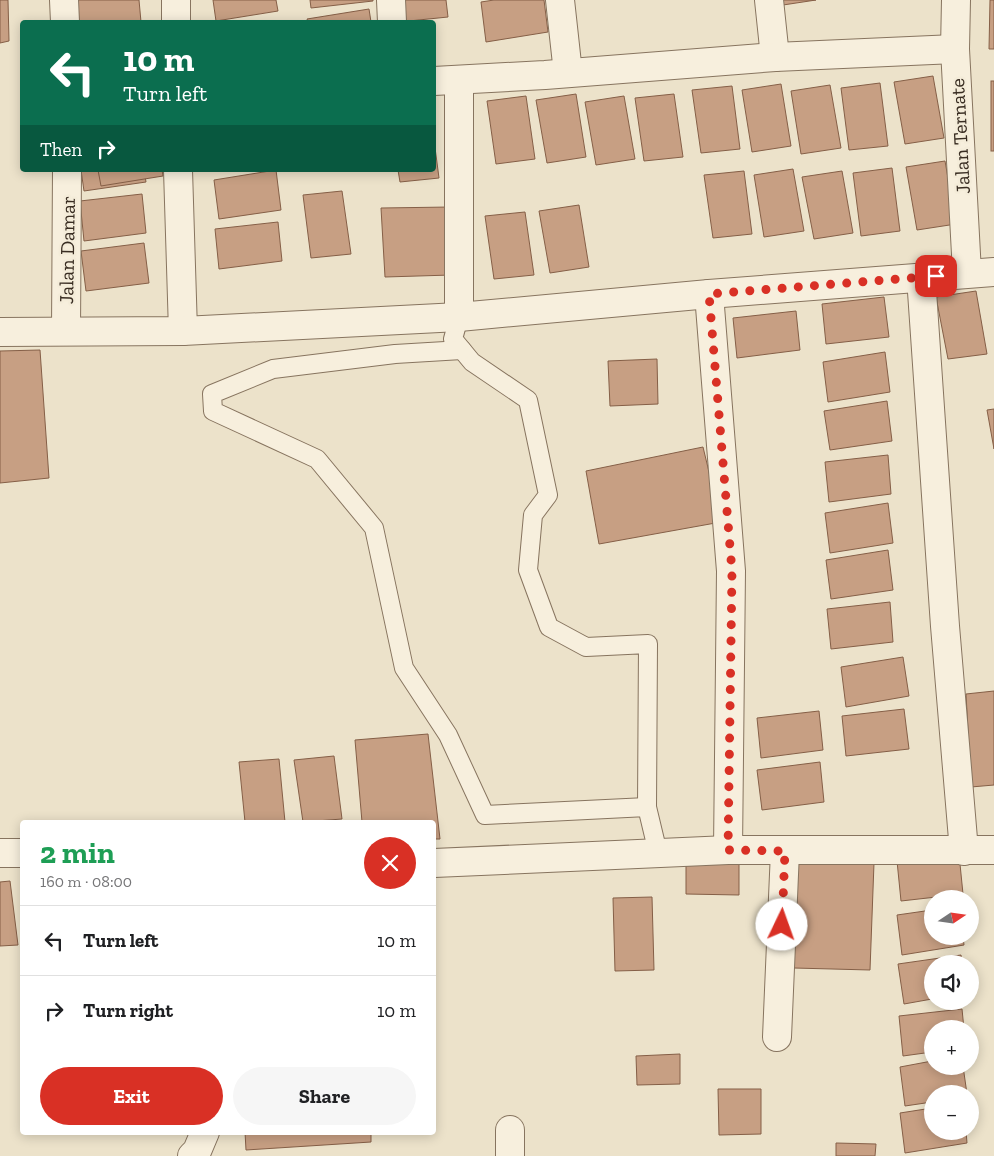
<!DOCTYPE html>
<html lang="en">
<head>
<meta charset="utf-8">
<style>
  body { margin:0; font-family:"Zilla Slab",serif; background:#f6f6f6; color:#202124; height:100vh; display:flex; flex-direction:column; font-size:19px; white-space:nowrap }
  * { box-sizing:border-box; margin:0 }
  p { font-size:16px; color:#757577 }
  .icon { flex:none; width:28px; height:28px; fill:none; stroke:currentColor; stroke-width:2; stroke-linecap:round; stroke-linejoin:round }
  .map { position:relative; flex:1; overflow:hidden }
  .details { position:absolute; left:20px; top:820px; width:416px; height:315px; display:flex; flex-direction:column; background:#fff; border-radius:5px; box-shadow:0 2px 12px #0003 }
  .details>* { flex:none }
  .top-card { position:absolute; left:20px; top:20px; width:416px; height:152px; border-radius:5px; box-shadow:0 2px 12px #0003; background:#0b6e4f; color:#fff; overflow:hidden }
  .needle { width:32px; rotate:77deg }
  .buttons { position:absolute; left:924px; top:890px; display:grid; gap:10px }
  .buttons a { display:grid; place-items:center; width:55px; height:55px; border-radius:50%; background:#fff; box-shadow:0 2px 12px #0003; font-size:25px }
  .pin { position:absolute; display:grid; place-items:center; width:42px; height:42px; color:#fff; margin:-21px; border-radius:10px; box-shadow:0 2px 8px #0006 }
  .me { position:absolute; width:55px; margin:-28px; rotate:3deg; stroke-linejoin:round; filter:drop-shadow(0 0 4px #0008) }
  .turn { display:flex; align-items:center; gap:18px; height:105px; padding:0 20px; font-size:22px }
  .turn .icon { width:65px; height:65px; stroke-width:2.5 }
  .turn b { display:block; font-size:35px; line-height:42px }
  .then { display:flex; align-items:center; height:48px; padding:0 20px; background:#0003; gap:10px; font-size:19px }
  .round { display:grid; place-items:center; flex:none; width:52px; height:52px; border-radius:26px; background:#f6f6f6 }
  .headline { display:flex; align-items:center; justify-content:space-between; height:85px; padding:0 20px }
  h1 { font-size:30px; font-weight:700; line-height:38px; color:#1e9e55 }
  .button { display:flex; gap:10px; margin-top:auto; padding:10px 20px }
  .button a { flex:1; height:58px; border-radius:30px; background:#d93025; color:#fff; font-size:20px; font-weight:700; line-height:58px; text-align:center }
  .button a+a { background:#f6f6f6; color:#202124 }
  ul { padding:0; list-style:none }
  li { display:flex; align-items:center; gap:15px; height:70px; padding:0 20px; border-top:1px solid #e0e0e0 }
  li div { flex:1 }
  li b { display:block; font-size:19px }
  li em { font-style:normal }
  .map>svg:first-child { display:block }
  .building { fill:#c79f83; stroke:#855f47 }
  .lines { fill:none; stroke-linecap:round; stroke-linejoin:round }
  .lane-casing { stroke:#87745f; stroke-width:20 }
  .street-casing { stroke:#87745f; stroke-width:30 }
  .lane { stroke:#f7efdd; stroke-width:18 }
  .street { stroke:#f7efdd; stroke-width:28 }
  .route { stroke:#d93025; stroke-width:9; stroke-dasharray:0 16.2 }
  .labels { text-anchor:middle; stroke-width:5; stroke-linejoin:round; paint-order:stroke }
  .street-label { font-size:20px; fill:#392d22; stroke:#f4ecd9 }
</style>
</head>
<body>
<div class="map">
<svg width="994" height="1156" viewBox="0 0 994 1156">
  <rect width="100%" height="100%" fill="#ece2ca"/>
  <g class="building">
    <polygon points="0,0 8,0 9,41 0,43"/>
    <polygon points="73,0 139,0 141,22 75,22"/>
    <polygon points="213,0 276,0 278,11 216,21"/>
    <polygon points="310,0 373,0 373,1 311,8"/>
    <polygon points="397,0 446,0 448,17 399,22"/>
    <polygon points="494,0 544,0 548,32 486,42 481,2"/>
    <polygon points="782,0 816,0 783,5"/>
    <polygon points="990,0 994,0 994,49 989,49"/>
    <polygon points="369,9 371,22 308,22 307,19"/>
    <polygon points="933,76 944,138 905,144 894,82"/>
    <rect x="991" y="81" width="3" height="70"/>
    <polygon points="880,83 888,146 849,150 841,88"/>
    <polygon points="781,84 791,146 752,152 742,90"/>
    <polygon points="830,85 841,148 801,154 791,91"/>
    <polygon points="732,86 740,149 701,153 692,90"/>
    <polygon points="576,94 586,157 547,163 536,100"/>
    <polygon points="674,94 683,157 644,161 635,98"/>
    <polygon points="526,96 535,159 496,164 487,101"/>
    <polygon points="624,96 635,159 596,165 585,102"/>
    <polygon points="434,140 439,178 400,182 398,170 434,170"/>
    <polygon points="945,161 956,224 917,230 906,167"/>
    <polygon points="892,168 900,231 861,236 853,173"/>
    <polygon points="793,169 804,231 764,237 754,175"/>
    <polygon points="81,170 144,170 146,182 84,191"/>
    <polygon points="98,170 162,170 163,176 101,186"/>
    <polygon points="276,170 281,210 219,219 214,180"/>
    <polygon points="744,171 752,234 713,238 704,175"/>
    <polygon points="842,171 853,233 814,239 802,177"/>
    <polygon points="342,191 351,254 311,258 303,195"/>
    <polygon points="142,194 146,233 84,241 80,201"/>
    <polygon points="579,205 589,267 550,273 539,211"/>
    <polygon points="450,207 451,275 385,277 381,208"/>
    <polygon points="525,212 534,275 494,279 485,216"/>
    <polygon points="278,222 282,261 219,269 215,229"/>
    <polygon points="144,243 149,283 86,291 81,251"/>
    <polygon points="976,291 987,354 948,359 936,297"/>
    <polygon points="884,297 889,337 826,344 822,304"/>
    <polygon points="796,311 800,350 737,358 733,318"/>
    <polygon points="40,350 49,478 0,483 0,351"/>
    <polygon points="885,352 890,392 828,402 823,362"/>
    <polygon points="657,359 658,404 610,406 608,361"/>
    <polygon points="887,401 892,441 830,450 824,411"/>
    <polygon points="994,409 994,449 987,410"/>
    <polygon points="703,447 721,522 599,544 586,471"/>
    <polygon points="888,455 891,494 829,502 825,462"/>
    <polygon points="888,503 893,543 830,553 825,513"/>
    <polygon points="888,550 893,590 831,599 826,560"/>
    <polygon points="890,602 893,642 831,649 827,609"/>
    <polygon points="903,657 909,696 846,707 841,667"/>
    <polygon points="994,691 994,785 971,787 966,694"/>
    <polygon points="904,709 909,749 846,756 842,716"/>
    <polygon points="819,711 823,750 761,758 757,718"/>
    <polygon points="428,734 440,839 434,839 434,822 362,822 355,740"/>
    <polygon points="334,756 342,819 303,822 294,760"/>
    <polygon points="279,759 285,822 245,822 239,762"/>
    <polygon points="820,762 824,802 762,810 757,770"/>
    <polygon points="959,854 963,894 901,901 897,861"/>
    <polygon points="793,860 874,863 870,970 794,968"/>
    <polygon points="686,863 739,863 739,895 686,894"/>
    <polygon points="10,881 18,945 0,946 0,882"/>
    <polygon points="652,897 654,970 615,971 613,898"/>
    <polygon points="932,910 932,936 963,936 964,945 902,955 897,915"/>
    <polygon points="961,955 962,964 932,964 932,999 904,1004 898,964"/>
    <polygon points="962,1009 964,1029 932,1029 932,1052 903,1056 899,1016"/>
    <polygon points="680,1054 680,1084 637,1085 636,1056"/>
    <polygon points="932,1061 932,1066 963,1066 967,1094 932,1094 932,1102 905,1106 900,1067"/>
    <polygon points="718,1089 761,1089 761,1134 719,1135"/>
    <polygon points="932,1108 932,1131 966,1131 967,1143 905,1153 900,1113"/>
    <polygon points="245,1132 371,1132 371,1142 246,1150"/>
    <polygon points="836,1143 876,1144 875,1156 836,1156"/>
  </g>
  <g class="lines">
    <g class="lane-casing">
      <g id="lane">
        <polyline points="459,317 453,339 472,362 528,400 548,495 533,515 528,570 549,627 586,647 648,644 647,807"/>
        <polyline points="462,350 395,354 273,369 212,394 213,411 317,459 374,528 404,668 448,735 485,815 647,807 658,853"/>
      </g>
    </g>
    <g class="street-casing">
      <g id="street">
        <polyline points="64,0 65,22"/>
        <polyline points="391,0 392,22"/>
        <polyline points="560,0 568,73"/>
        <polyline points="769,0 775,57"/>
        <polyline points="956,0 955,49 967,273"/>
        <polyline points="176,22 176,0"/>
        <polyline points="434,81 545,75 775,57 955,49"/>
        <polyline points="178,170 183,331"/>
        <polyline points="921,277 945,626 964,851"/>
        <polyline points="709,294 731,571 728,850"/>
        <polyline points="459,317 459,80"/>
        <polyline points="66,331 67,170"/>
        <polyline points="0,332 183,331 459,317 709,294 994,272"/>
        <polyline points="0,853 22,853"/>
        <polyline points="434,863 728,850 994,850"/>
        <polyline points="777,1037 785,851"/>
        <polyline points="192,1156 197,1151 205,1132"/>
        <polyline points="510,1156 510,1130"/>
      </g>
    </g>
    <use href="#lane" class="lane"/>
    <use href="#street" class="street"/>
  </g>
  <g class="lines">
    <polyline class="route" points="782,925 785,851 728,850 732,571 709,294 936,276"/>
  </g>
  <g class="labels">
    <g class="street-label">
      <text transform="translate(960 136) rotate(-93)" y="7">Jalan Ternate</text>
      <text transform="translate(67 250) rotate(-89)" y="7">Jalan Damar</text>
    </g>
  </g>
</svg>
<div class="buttons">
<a><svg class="needle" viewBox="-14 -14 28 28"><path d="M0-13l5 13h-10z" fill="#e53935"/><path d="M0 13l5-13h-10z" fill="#757577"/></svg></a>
<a><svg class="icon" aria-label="sound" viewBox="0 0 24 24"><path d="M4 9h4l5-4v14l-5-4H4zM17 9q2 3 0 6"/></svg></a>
<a>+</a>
<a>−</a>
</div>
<div class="pin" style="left:936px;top:276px;background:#d93025"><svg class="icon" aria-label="arrive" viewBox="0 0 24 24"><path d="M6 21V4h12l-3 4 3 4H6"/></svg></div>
<svg class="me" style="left:782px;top:925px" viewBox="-20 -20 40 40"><circle r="19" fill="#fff"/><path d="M0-13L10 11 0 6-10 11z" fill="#d93025"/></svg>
<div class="top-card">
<div class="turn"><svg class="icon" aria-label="left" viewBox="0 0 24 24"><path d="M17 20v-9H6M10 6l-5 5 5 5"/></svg><div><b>10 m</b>Turn left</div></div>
<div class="then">Then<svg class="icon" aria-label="right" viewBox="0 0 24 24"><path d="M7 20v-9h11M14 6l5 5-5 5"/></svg></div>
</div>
<section class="details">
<div class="headline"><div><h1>2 min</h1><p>160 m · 08:00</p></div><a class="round" style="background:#d93025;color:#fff"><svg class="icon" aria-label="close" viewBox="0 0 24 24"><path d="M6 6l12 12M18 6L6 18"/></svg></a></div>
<ul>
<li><svg class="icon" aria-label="left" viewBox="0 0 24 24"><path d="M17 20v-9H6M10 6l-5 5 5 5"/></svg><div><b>Turn left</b></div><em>10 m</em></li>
<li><svg class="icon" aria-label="right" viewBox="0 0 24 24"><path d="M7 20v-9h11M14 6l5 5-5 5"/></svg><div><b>Turn right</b></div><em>10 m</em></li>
</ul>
<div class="button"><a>Exit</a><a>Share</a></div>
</section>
</div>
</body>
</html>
